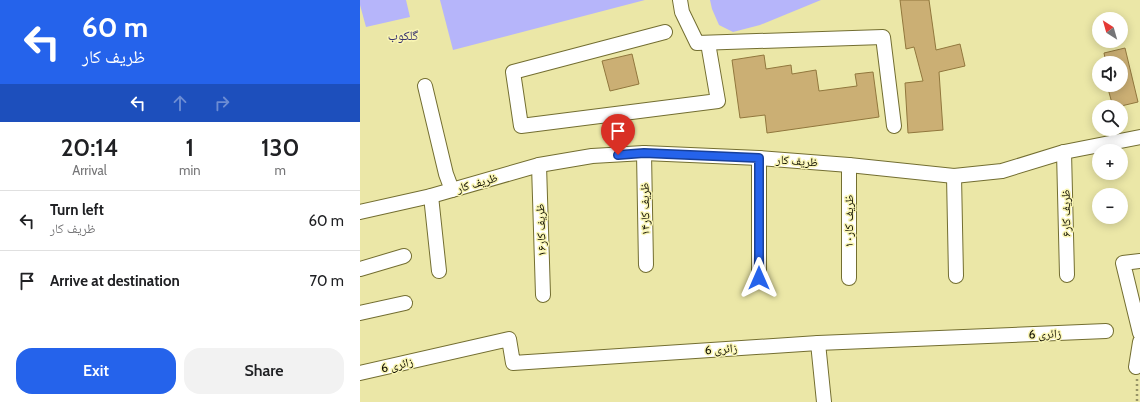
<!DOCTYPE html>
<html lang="en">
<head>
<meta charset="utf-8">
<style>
  body { margin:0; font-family:Cabin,"Noto Naskh Arabic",sans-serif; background:#f2f2f2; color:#202124; height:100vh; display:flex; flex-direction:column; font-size:15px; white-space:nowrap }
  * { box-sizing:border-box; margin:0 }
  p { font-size:13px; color:#757577 }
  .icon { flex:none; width:22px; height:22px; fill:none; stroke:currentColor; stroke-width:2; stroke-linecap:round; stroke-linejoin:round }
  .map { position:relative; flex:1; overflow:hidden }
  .side { display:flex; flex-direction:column; background:#fff; width:360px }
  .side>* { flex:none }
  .hud { background:#2563eb; color:#fff; overflow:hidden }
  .needle { width:26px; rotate:323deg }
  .fabs { position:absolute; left:732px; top:12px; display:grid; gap:8px }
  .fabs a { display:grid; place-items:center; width:36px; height:36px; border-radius:50%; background:#fff; box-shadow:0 2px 10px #0003; font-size:20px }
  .pin { position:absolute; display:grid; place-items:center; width:34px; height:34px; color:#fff; margin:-41px -17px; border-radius:50% 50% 50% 0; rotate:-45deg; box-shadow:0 0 4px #0007 }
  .pin .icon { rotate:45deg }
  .me { position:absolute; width:44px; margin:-22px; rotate:0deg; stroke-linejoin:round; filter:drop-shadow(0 0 3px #0008) }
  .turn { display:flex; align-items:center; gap:14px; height:84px; padding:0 16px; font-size:18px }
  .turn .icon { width:52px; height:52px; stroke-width:2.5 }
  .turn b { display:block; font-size:28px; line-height:34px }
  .lanes { display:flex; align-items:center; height:38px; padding:0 16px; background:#0003; justify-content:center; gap:20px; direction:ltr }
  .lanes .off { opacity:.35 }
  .eta { display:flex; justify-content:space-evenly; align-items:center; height:68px; text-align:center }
  .eta b { font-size:24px; font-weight:600; line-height:28px }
  .button { display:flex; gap:8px; margin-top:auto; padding:8px 16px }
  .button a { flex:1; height:46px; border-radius:16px; background:#2563eb; color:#fff; font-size:16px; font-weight:600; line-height:46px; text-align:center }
  .button a+a { background:#f2f2f2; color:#202124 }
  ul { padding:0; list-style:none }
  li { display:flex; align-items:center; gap:12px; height:60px; padding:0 16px; border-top:1px solid #e0e0e0 }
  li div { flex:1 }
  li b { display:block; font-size:15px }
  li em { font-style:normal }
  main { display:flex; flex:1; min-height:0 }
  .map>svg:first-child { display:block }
  .green { fill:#b6b5fa }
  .building { fill:#cbaf74; stroke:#91773d }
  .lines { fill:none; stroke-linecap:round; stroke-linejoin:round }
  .minor-casing { stroke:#736e31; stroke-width:16 }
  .path { stroke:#969366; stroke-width:2.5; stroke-dasharray:2 3; stroke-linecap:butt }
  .minor { stroke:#fff; stroke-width:14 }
  .route-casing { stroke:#184099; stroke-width:10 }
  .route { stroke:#2563eb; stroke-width:7 }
  .labels { text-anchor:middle; stroke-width:3; stroke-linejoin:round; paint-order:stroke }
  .street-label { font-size:12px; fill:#110f00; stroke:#f9f5b4 }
  .neighbourhood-label { font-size:13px; fill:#39336f; stroke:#f9f5b4 }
</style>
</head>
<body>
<main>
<section class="side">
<div class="hud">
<div class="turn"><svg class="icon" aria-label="left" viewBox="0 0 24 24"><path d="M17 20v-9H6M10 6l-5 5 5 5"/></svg><div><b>60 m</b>ظریف کار</div></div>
<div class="lanes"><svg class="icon" aria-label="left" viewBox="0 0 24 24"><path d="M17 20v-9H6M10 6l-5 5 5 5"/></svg><svg class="icon off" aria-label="ahead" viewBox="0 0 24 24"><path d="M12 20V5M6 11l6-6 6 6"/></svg><svg class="icon off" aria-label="right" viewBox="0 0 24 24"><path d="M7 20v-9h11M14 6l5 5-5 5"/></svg></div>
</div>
<div class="eta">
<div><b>20:14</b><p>Arrival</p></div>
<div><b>1</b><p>min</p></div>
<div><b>130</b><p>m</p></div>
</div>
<ul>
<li><svg class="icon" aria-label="left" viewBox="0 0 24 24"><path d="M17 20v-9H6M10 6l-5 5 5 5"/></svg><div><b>Turn left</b><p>ظریف کار</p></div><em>60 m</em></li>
<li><svg class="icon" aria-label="arrive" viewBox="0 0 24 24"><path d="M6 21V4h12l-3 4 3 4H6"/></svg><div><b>Arrive at destination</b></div><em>70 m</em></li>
</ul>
<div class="button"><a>Exit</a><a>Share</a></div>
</section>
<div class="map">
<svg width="780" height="402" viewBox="0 0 780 402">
  <rect width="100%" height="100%" fill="#ebe7a7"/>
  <g class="green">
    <polygon points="0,0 46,0 50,17 6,27 0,5"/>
    <polygon points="80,0 285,0 93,50"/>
    <polygon points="350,0 461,0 400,25 373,32 359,25 352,9"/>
  </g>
  <g class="building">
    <polygon points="540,0 569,0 576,50 600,44 605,66 579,72 583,130 548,133 545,83 563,81 554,47 546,49"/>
    <polygon points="765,48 778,102 757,107 753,107 747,85 761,85 761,63 746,63 744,53"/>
    <polygon points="272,54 279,84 250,91 242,61"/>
    <polygon points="404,55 406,69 431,65 432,74 456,70 459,91 497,86 495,74 513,72 519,117 407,133 405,115 380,118 372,60"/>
  </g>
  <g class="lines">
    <g class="minor-casing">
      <g id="minor">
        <polyline points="320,0 322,12 337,43 523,37 534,126"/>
        <polyline points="305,32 153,72 161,126 358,101 348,43"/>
        <polyline points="65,86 86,174 92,190"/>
        <polyline points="704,152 707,275"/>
        <polyline points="284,153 286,265"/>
        <polyline points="399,158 399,278"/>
        <polyline points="179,165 183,295"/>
        <polyline points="489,165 489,278"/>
        <polyline points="594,176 596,276"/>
        <polyline points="71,196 79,271"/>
        <polyline points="0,212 71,196 179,165 232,156 284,153 399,158 489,165 594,176 642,171 704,152 780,137"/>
        <polyline points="780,261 763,263 780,333"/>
        <polyline points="0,269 44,256"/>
        <polyline points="0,313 45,303"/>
        <polyline points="458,343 464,402"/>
        <polyline points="776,367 780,342"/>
        <polyline points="0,373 149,339 153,363 458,343 746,331"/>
      </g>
    </g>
    <polyline class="path" points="777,379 777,402"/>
    <use href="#minor" class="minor"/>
  </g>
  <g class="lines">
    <g class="route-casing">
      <polyline id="route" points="258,155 284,153 399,158 399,278"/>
    </g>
    <use href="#route" class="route"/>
  </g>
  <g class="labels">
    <g class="street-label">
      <text transform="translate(437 161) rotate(4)" y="4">ظریف کار</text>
      <text transform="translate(117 183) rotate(-16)" y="4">ظریف کار</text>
      <text transform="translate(285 209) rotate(-91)" y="4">ظریف کار۱۴</text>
      <text transform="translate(706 213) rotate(-91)" y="4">ظریف کار۶</text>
      <text transform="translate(489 221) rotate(-90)" y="4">ظریف کار۱۰</text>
      <text transform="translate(181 230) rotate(-92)" y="4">ظریف کار۱۶</text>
      <text transform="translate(685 334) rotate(-2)" y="4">6 زائری</text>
      <text transform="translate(361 349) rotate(-4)" y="4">6 زائری</text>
      <text transform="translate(37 365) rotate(-13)" y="4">6 زائری</text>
    </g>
    <g class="neighbourhood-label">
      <text x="43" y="40">گلکوب</text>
    </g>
  </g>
</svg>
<div class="fabs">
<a><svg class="needle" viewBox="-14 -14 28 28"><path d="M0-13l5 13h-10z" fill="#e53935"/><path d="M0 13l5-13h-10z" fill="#757577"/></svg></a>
<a><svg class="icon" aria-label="sound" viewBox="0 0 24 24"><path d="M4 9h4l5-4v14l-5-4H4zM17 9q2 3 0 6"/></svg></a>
<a><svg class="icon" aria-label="search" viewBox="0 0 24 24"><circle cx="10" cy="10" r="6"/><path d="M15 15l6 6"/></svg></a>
<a>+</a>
<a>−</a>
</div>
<div class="pin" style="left:258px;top:155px;background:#d93025"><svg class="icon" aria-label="arrive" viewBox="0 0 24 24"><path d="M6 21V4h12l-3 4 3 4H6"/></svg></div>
<svg class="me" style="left:399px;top:278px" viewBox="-20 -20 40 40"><path d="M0-17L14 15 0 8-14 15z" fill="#2563eb" stroke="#fff" stroke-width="4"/></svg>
</div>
</main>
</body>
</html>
